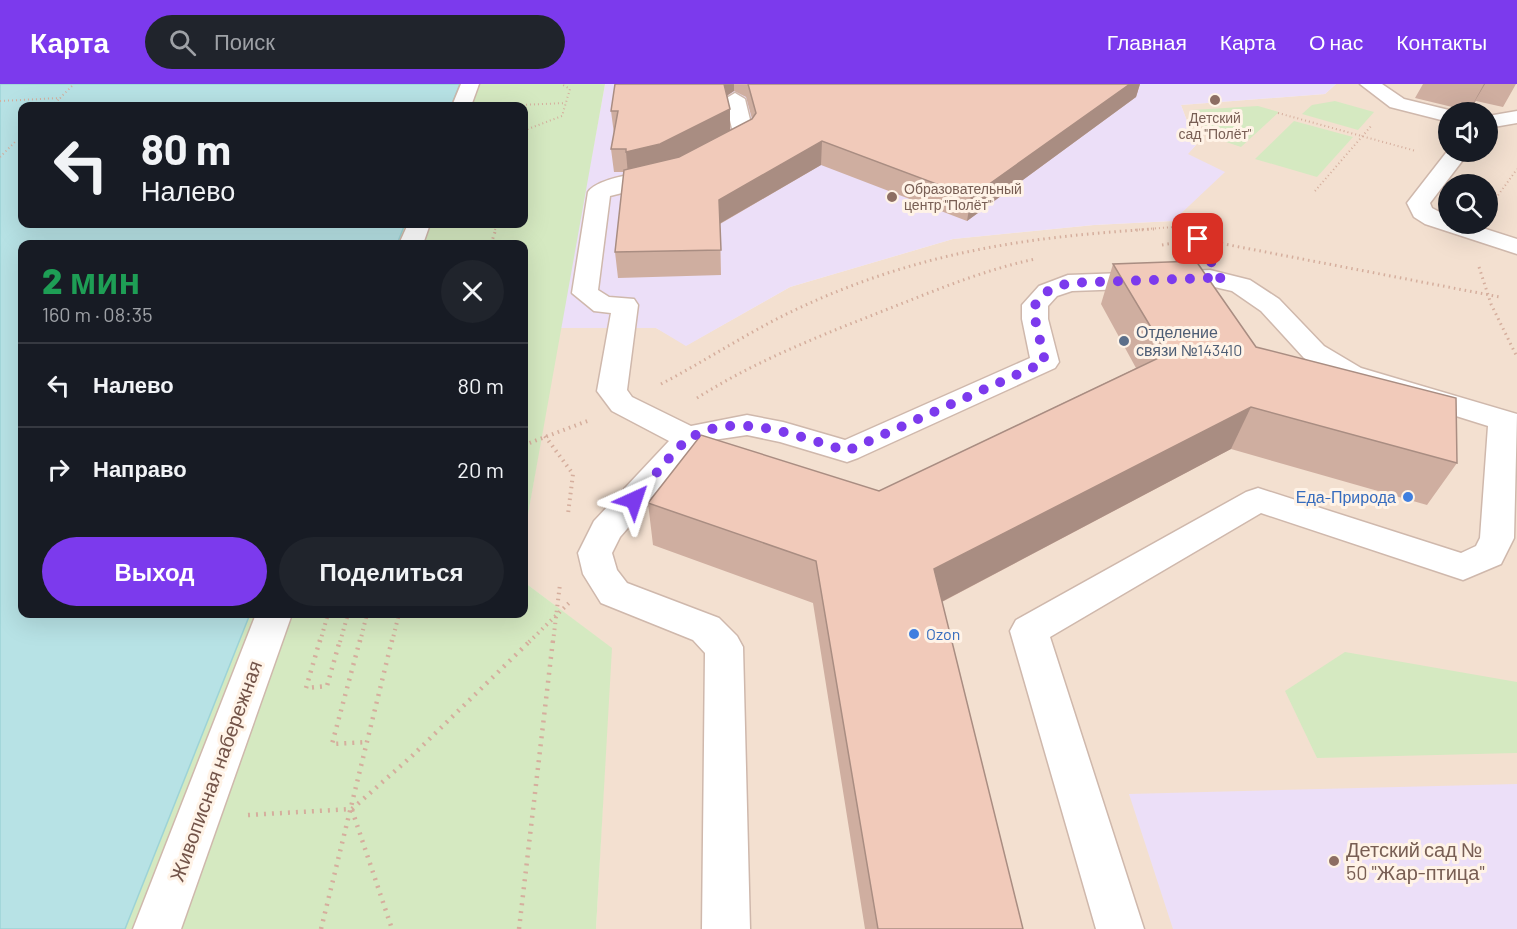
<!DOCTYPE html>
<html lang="ru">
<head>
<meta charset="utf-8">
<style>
  body { margin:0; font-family:Barlow,sans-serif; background:#20242c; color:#f1f3f6; height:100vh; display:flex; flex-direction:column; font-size:22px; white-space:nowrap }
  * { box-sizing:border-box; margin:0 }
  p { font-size:20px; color:#9ea1a6 }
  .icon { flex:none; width:33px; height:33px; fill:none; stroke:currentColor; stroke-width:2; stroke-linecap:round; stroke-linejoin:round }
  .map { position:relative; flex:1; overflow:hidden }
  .side { position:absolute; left:18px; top:156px; width:510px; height:378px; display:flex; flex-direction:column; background:#171b24; border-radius:12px; box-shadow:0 6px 24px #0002 }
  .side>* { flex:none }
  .guide { position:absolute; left:18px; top:18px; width:510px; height:126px; border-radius:12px; box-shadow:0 6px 24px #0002; background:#171b24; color:#f1f3f6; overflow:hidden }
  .tools { position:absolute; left:1438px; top:18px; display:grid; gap:12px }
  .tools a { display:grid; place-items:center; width:60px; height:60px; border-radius:50%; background:#171b24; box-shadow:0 6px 24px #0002; font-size:30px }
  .pin { position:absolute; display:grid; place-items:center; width:51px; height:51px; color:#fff; margin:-26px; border-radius:12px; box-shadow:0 3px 9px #0006 }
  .me { position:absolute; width:66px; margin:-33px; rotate:42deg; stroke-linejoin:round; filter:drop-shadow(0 0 4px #0008) }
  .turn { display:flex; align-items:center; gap:21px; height:126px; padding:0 24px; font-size:27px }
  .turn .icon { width:78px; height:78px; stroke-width:2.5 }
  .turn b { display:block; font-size:42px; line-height:51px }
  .round { display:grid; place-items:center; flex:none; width:63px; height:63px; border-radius:32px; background:#20242c }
  .head { display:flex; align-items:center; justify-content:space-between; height:102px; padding:0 24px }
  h1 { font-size:36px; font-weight:800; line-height:45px; color:#1e9e55 }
  .primary-button { display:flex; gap:12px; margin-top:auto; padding:12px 24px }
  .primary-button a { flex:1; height:69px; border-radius:36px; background:#7c3aed; color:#fff; font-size:24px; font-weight:800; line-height:69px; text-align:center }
  .primary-button a+a { background:#20242c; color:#f1f3f6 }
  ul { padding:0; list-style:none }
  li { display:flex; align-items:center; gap:18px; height:84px; padding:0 24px; border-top:2px solid #363941 }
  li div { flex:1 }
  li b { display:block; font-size:22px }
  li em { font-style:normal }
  header { display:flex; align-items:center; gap:36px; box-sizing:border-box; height:84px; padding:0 30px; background:#7c3aed; color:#fff }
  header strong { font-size:28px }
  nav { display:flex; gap:33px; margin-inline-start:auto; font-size:21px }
  .search { width:420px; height:54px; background:#20242c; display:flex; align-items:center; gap:15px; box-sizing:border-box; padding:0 21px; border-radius:33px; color:#9ea1a6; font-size:22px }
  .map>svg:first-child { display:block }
  .residential { fill:#f3e0d0; fill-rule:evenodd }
  .education { fill:#ecdff8 }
  .green { fill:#d5e9c1 }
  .water { fill:#b7e2e5; stroke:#9dd3d6; stroke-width:1.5 }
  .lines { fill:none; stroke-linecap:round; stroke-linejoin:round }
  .minor-casing { stroke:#cfb8ac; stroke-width:3 }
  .path-far3 { stroke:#d5ae9d; stroke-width:2; stroke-dasharray:1 3; stroke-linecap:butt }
  .path-far2 { stroke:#d5ae9d; stroke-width:3; stroke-dasharray:1.5 4; stroke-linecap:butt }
  .path-far1 { stroke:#d5ae9d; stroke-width:4; stroke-dasharray:1.5 4.5; stroke-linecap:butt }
  .path { stroke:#d5ae9d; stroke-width:4.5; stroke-dasharray:2 6; stroke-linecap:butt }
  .minor { fill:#fff; fill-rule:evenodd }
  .wall { fill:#cfaea0; fill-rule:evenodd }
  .shaded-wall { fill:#a98d82 }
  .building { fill:#f1caba; stroke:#a98d82; stroke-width:1.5 }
  .route { stroke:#7c3aed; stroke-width:10; stroke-dasharray:0 18 }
  .education-dot { fill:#8d6e63; stroke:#fff3e7; stroke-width:2 }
  .service-dot { fill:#5c6f8a; stroke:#fff3e7; stroke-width:2 }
  .shop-dot { fill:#3f7fe0; stroke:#fff3e7; stroke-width:2 }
  .labels { text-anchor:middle; stroke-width:6; stroke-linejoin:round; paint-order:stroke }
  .far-education-label { font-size:14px; fill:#785e54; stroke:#fff3e7 }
  .service-label { font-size:16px; fill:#4e5e75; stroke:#fff3e7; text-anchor:start }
  .shop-label { font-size:16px; fill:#366cbe; stroke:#fff3e7; text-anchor:end }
  .near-street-label { font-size:20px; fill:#735449; stroke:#fff3e7 }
  .near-education-label { font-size:20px; fill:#785e54; stroke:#fff3e7; text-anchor:start }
</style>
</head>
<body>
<header>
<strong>Карта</strong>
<div class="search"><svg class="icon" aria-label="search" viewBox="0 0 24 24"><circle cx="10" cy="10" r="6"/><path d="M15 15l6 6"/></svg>Поиск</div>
<nav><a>Главная</a><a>Карта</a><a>О нас</a><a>Контакты</a></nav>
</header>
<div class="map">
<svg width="1517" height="845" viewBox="0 0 1517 845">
  <rect width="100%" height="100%" fill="#fcefe2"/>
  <path class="residential" d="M1336,0H1517V845H596L611,564L524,498V453L560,244H656L687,261L790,203L953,155L1094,141L1173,137L1187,70L1196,61L1181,21L1325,10ZM1449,28H1488V68H1449ZM1449,100H1488V140H1449Z"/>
  <g class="education">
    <polygon points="605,0 1336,0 1325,10 1181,21 1196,61 1188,70 1225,88 1173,137 1094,141 953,155 790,203 686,262 656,244 560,244"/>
    <polygon points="1517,700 1517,845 1173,845 1129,710"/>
  </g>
  <g class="green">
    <polygon points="460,0 605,0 524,453 524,160 397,160 405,140 524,140 524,22 451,22"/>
    <polygon points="1335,17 1374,28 1358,46 1302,30 1312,21"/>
    <polygon points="1258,22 1279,28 1241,63 1211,53 1192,26"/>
    <polygon points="1294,37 1353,53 1317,93 1255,75"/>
    <polygon points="524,498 612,564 596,845 125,845 250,530 524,530"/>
    <polygon points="1345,568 1517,598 1517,669 1317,674 1285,607"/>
  </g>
  <polygon class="water" points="0,0 460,0 451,22 22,22 22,140 405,140 397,160 22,160 22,530 250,530 125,845 0,845"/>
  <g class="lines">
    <g class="minor-casing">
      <g id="minor">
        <polygon points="461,0 479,0 471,22 452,22"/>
        <polygon points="1360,0 1382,0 1404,15 1457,28 1449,28 1449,38 1390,23"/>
        <polygon points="735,9 745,15 754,52 751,56 722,71 708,71 704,67 708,63 733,49 725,15"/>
        <polygon points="1517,27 1517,39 1488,44 1488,32"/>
        <polygon points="1449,65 1469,68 1430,119 1432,124 1449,133 1449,140 1470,140 1517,155 1517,170 1425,140 1414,133 1407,119"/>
        <path d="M666,84L674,86L677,91L674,96L610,112L598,206L609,213L634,215L638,221L627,306L632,313L691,342L747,331L783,338L845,356L1030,274L1022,235V221L1039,202L1068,191L1210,186L1250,196L1279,215L1324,262L1361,284L1517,330L1514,454L1501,480L1463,496L1261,429L1050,553L1144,845H1096L1010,547L1016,536L1246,408L1258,404L1461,469L1476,462L1480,454L1488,342L1341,296L1304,274L1261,227L1232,207L1210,202L1072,207L1057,212L1048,222V235L1059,278L1055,284L858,374L847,378L780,358L747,351L713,356L700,361L620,453L612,469L617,486L627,499L719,534L737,552L743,563L750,845H702L705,569L693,556L601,519L583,490L578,469L594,437L669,357L612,327L597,307L611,229L594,227L572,209L588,108C598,93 647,88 666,84Z"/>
        <polygon points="408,140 430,140 423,160 399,160"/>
        <polygon points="256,530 292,530 181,845 133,845"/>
      </g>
    </g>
    <g class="path-far3">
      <polyline points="0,17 60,14 74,0"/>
      <polyline points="52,22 59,15"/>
      <polyline points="498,22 566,19"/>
      <polyline points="1278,29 1416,67"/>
      <polyline points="524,57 528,45 562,32 570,5 561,0"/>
      <polyline points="0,73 17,56"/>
      <polyline points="1315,107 1372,41"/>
      <polyline points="1491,121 1517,85"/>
      <polyline points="495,146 497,140"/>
      <polyline points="1131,146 1191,142 1193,146"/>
    </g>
    <g class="path-far2">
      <polyline points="1192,145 1202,162"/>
      <polyline points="491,160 496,145"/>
      <polyline points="1162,161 1198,155 1500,213"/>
      <polyline points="1479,183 1491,220 1517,273"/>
      <path d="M661,300C707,276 750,247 797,225C916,169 1024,153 1154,145"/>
      <path d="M697,314C757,276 822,251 888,225C936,206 984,186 1035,175"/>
    </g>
    <g class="path-far1">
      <polyline points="545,352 573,390 568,430"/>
      <polyline points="524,361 590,336"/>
      <polyline points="320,558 328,530"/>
      <polyline points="340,558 348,530"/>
      <polyline points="360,558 367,530"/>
      <polyline points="392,558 399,530"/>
      <polyline points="529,558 571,517"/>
      <polyline points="553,558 560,500"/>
    </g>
    <g class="path">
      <polyline points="320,556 306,604 327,602 340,556"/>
      <polyline points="360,556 332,660 368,658"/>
      <polyline points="352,726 392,845"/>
      <polyline points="248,731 352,725 413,671 531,556"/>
      <polyline points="321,845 392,556"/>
      <polyline points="519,845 553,556"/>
    </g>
    <use href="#minor" class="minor"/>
  </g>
  <g class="wall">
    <path d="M615,0H1140L1136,13L967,137L821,81L720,140L721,191L618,194L615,168L624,88H614L611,65L614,50L611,27ZM734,7L746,13L752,35L730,46V25L727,12Z"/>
    <polygon points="1423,0 1516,0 1503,23 1476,17 1469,27 1415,14"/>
    <polygon points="1113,180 1457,379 1427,421 1231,365 942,518 1023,845 865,845 813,519 653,461 648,419 879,407 1136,284 1101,220"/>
  </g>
  <g class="shaded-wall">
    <polygon points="723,0 734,0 734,7 723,14"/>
    <polygon points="1130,0 1140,0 1136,13 967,137 971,113"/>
    <polygon points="1484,0 1485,0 1469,27"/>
    <polygon points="730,25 730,48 662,83 628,91 626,68"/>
    <polygon points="822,57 821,81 719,140 719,116"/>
    <polygon points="1251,323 1231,365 926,526 934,485"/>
  </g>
  <g class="building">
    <polygon points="615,0 724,0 730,25 660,60 626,68 626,65 611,65 618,27 611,27"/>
    <polygon points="748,0 1130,0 971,113 822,57 719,116 721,166 615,168 624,86 679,73 752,35 756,29"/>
    <polygon points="1196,177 1256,263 1456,314 1457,379 1251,323 934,485 1023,845 878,845 816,477 648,419 701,351 879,407 1167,270 1113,180"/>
  </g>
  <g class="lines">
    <path class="route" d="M634,416C645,403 678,361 690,354C738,326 799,353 847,367L1045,278L1035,235V221L1048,207L1068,199L1209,194L1222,197L1198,155"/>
  </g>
  <g class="education-dot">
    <circle cx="1215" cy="16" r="6"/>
    <circle cx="892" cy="113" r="6"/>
    <circle cx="1334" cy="777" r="6"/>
  </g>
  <circle class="service-dot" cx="1124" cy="257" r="6"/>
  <g class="shop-dot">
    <circle cx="1408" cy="413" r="6"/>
    <circle cx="914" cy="550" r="6"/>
  </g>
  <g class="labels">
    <g class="far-education-label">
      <text x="1215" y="39">Детский<tspan x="1215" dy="16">сад "Полёт"</tspan></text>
      <text x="904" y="110" text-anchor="start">Образовательный<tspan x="904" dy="16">центр "Полёт"</tspan></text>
    </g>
    <g class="service-label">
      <text x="1136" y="254">Отделение<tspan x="1136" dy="18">связи №143410</tspan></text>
    </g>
    <g class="shop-label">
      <text x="1396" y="419">Еда-Природа</text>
      <text x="926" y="556" text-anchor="start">Ozon</text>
    </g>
    <g class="near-street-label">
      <text transform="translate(216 687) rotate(-70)" y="7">Живописная набережная</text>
    </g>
    <g class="near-education-label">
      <text x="1346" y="773">Детский сад №<tspan x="1346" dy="23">50 "Жар-птица"</tspan></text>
    </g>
  </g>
</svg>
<div class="tools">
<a><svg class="icon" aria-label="sound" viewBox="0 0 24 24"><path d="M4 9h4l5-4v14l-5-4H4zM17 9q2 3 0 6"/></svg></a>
<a><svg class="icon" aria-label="search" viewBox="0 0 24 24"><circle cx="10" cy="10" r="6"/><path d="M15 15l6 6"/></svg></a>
</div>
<div class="pin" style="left:1198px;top:155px;background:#d93025"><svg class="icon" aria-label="arrive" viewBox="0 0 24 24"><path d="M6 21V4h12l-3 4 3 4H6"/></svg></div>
<svg class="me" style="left:634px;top:416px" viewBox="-20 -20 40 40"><path d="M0-17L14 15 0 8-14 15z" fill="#7c3aed" stroke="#fff" stroke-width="4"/></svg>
<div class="guide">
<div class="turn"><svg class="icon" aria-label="left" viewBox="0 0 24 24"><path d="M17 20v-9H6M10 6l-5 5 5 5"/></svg><div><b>80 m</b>Налево</div></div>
</div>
<section class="side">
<div class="head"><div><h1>2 мин</h1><p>160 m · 08:35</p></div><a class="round"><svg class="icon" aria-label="close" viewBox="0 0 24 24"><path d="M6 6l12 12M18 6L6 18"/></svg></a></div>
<ul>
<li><svg class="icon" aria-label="left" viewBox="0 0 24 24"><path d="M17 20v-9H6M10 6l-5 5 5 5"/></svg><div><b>Налево</b></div><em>80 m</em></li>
<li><svg class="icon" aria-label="right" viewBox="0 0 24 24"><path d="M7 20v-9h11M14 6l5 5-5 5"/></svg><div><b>Направо</b></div><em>20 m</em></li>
</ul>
<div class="primary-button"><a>Выход</a><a>Поделиться</a></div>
</section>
</div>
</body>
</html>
